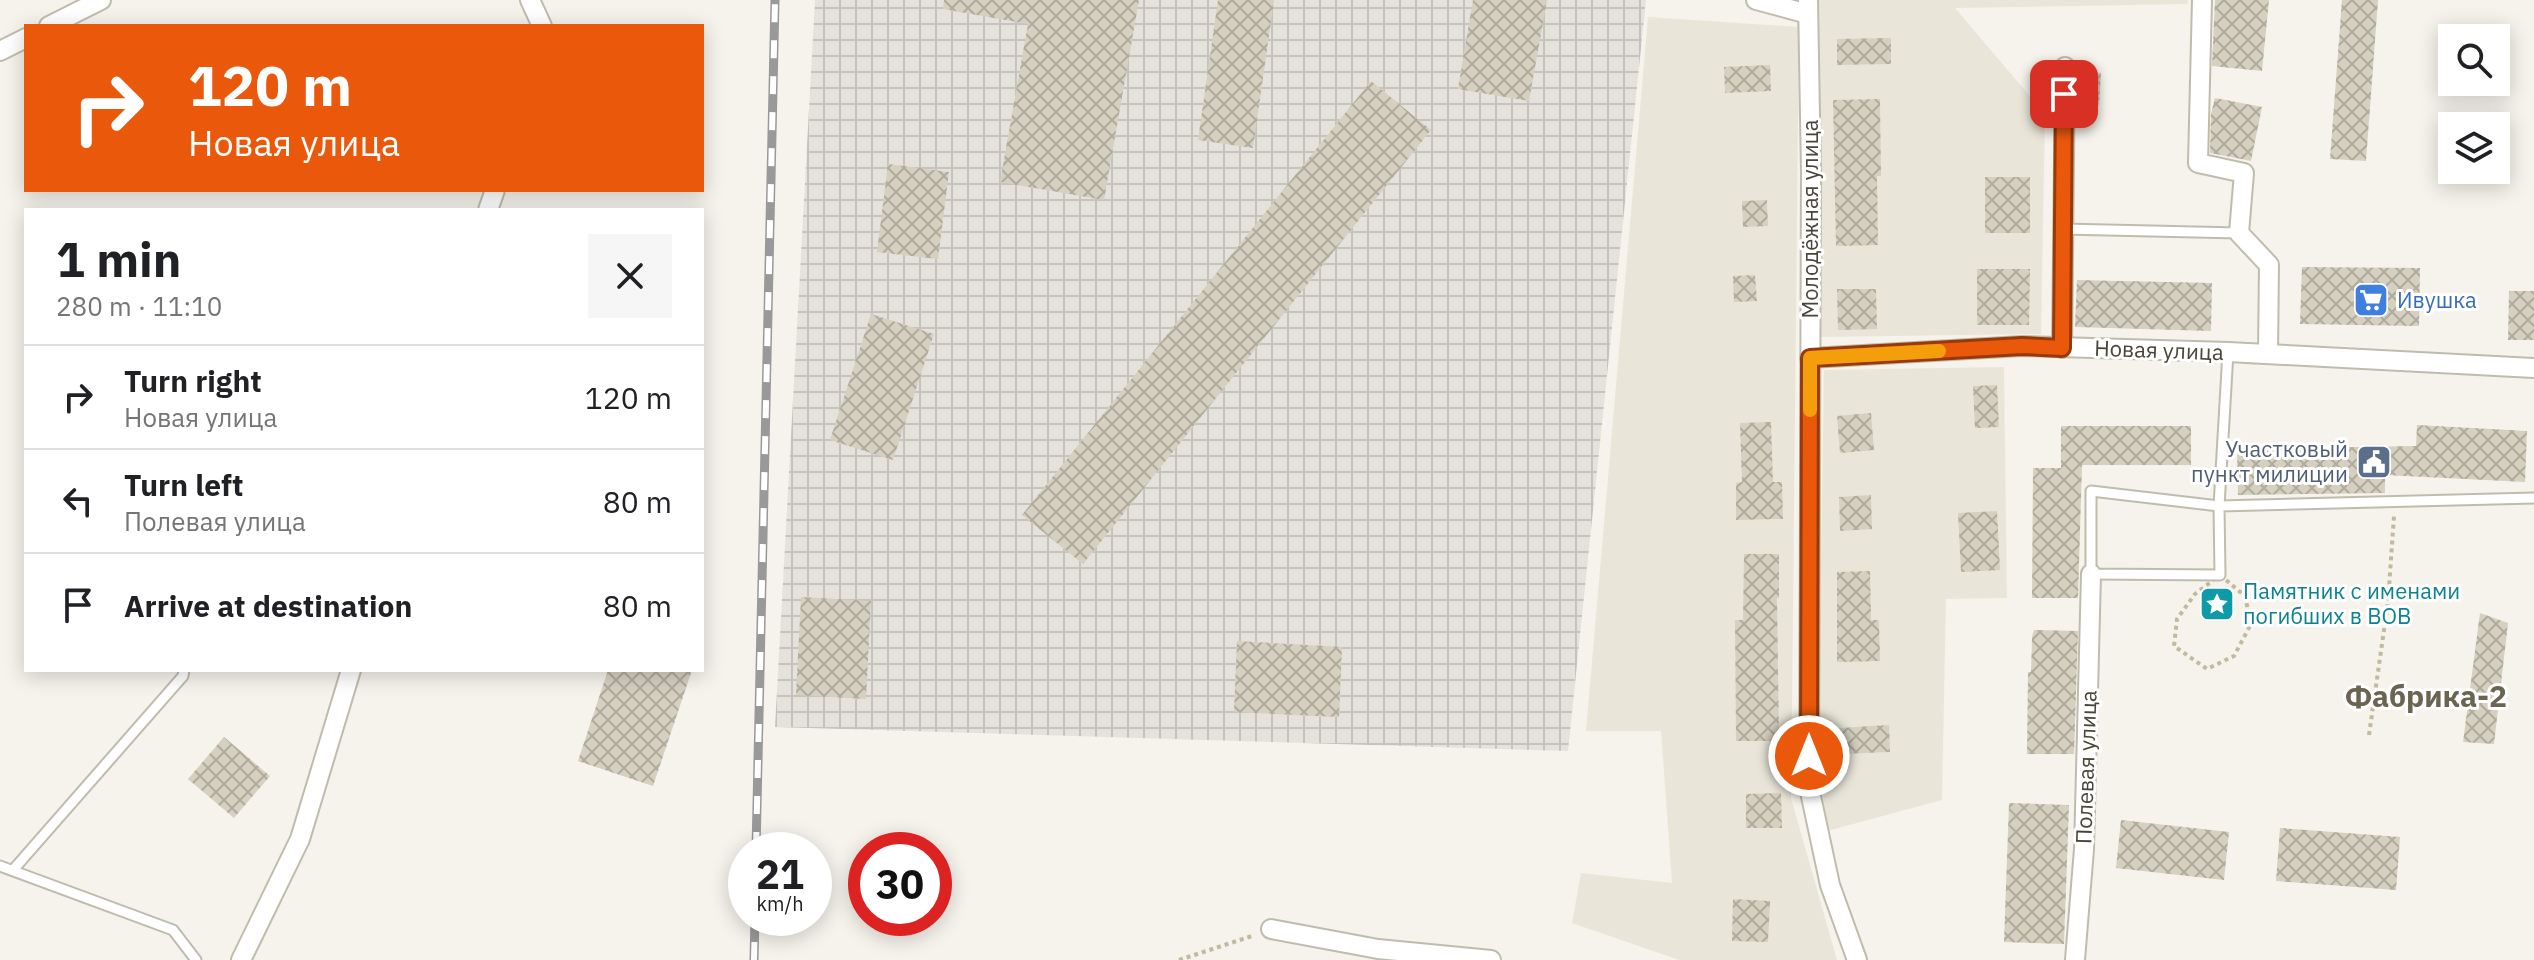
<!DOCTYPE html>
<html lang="en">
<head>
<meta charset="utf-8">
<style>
  body { margin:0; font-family:"IBM Plex Sans",sans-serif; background:#f6f6f6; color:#202124; height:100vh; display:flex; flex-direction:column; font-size:30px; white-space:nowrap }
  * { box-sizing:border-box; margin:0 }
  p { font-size:26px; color:#757577 }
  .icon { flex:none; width:44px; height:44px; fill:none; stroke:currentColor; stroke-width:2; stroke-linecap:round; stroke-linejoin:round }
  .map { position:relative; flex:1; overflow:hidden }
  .side { position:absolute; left:24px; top:208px; width:680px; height:464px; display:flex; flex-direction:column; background:#fff; border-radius:0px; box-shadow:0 4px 20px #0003 }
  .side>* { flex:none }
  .top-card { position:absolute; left:24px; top:24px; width:680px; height:168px; border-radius:0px; box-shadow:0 4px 20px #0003; background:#ea580c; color:#fff; overflow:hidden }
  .buttons { position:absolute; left:2438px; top:24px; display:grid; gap:16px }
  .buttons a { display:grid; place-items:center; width:72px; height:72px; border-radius:0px; background:#fff; box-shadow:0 4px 20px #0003; font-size:40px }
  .speed { position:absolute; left:728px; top:832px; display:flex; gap:16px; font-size:40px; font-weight:700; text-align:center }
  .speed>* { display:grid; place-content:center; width:104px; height:104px; border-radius:50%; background:#fff; box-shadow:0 4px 20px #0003; line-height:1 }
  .speed small { font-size:20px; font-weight:400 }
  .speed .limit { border:12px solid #d22; background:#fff; color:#111 }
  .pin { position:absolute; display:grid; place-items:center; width:68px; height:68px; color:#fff; margin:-34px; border-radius:16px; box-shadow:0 4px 12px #0006 }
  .me { position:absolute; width:88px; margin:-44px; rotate:0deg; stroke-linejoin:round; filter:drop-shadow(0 0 6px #0008) }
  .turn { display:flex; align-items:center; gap:28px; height:168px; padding:0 32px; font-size:36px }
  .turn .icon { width:104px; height:104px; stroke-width:2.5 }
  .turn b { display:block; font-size:56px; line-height:68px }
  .round { display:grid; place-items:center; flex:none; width:84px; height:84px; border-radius:0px; background:#f6f6f6 }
  .head { display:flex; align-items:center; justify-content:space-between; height:136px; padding:0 32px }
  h1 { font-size:48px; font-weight:800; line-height:60px }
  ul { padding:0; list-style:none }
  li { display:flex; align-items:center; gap:24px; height:104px; padding:0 32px; border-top:2px solid #e0e0e0 }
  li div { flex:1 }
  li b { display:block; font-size:30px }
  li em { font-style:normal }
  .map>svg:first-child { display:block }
  .residential { fill:#e9e6d9 }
  .industrial { fill:url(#industrial-grid) }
  .building { fill:url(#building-cross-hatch) }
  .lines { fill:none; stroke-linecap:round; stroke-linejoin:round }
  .lane-casing { stroke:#c0bcad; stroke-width:13 }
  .street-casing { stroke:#c0bcad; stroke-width:22 }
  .path { stroke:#c2ba9f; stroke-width:4; stroke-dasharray:4 4; stroke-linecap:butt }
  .lane { stroke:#fff; stroke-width:9 }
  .street { stroke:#fff; stroke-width:18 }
  .rail-casing { stroke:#999; stroke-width:9 }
  .rail { stroke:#fff; stroke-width:6; stroke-dasharray:18; stroke-linecap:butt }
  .route-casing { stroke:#983908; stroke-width:20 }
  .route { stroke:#ea580c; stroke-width:14 }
  .slow { stroke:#f59e0b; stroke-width:14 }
  .labels { text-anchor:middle; stroke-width:6; stroke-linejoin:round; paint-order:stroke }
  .street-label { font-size:22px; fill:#494538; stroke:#fff }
  .shop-label { font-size:22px; fill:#366cbe; stroke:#fff; text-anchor:start }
  .service-label { font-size:22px; fill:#4e5e75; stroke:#fff; text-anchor:end }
  .culture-label { font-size:22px; fill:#0d838f; stroke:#fff; text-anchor:start }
  .district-label { font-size:30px; font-weight:bold; fill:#6b6450; stroke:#fff }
</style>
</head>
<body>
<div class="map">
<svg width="2534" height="960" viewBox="0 0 2534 960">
  <defs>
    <pattern id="industrial-grid" width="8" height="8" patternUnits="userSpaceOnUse" patternTransform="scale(2)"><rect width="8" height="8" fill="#e5e2dc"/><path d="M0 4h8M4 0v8" fill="none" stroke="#c6c3be"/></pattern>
    <pattern id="building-cross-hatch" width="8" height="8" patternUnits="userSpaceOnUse" patternTransform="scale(2)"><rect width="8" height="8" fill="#d6d0c0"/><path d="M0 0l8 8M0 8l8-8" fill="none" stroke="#b0ab9d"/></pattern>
  </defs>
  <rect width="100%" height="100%" fill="#f5f3eb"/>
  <g class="residential">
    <polygon points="1814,0 2188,0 2187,4 1955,8 2045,114 2041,334 1820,337"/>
    <polygon points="1648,17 1799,27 1791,798 1837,960 1679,960 1572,923 1581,873 1672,883 1661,731 1586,731"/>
    <polygon points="2004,367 2007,598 1946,599 1942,800 1827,831 1818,750 1824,370"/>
  </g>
  <polygon class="industrial" points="815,0 1646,0 1568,751 775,727"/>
  <g class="building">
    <polygon points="944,0 1139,0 1104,200 1000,182 1028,24 943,9"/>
    <polygon points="1218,0 1274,0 1253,148 1198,140"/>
    <polygon points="1473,0 1547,0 1529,101 1458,89"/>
    <polygon points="2215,0 2269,0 2262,71 2212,66"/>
    <polygon points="2342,0 2378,0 2366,161 2330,159"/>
    <polygon points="1891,38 1891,64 1837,65 1837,39"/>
    <polygon points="1770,65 1771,91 1725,93 1724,67"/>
    <polygon points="2078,72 2101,73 2099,105 2077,103"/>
    <polygon points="1371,81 1431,130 1083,564 1022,515"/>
    <polygon points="2215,98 2262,107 2251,161 2210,153 2211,114"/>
    <polygon points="1880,99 1881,176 1877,176 1878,245 1836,246 1833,100"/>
    <polygon points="888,164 949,172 938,259 877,252"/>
    <rect x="1985" y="177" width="45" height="56"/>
    <polygon points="1767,200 1768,226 1743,227 1742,201"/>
    <polygon points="2302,267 2420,268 2419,326 2300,324"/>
    <polygon points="1977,269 2030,269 2029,325 1977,325"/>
    <polygon points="1755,275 1757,301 1734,302 1733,276"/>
    <polygon points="2077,280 2212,283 2211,331 2075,327"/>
    <polygon points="1837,289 1876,289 1877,329 1838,330"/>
    <polygon points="2509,291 2534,291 2534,340 2508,340"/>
    <polygon points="871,314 934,334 893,460 830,440"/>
    <polygon points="1997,385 1999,427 1975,428 1973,386"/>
    <polygon points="1871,413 1874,450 1840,453 1837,416"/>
    <polygon points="1771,422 1773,482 1782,482 1783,519 1736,520 1736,483 1742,482 1740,423"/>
    <polygon points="2417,425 2527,431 2525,482 2385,475 2385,493 2238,495 2237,449 2416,446"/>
    <polygon points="2061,426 2191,426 2191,465 2082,465 2078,598 2032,598 2033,468 2061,468"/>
    <polygon points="1871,495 1872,529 1840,531 1839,497"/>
    <polygon points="1997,511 2000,570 1961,572 1958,513"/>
    <polygon points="1744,554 1779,554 1779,598 1777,598 1779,741 1736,741 1735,620 1743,620"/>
    <polygon points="1870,571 1871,620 1879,620 1880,661 1837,662 1837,572"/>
    <polygon points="801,597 871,601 866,699 796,695"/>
    <polygon points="2480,613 2508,623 2494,744 2463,742"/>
    <polygon points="2034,630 2078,631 2074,754 2027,754 2028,672 2031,672 2032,637"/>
    <polygon points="1237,641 1342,647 1339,717 1234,712"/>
    <polygon points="608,670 692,670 653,786 578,761"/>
    <polygon points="1889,725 1890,752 1841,754 1840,728"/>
    <polygon points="224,737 270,776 234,818 188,779"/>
    <polygon points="1781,793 1782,828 1746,828 1746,794"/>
    <polygon points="2009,803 2069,805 2064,944 2004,942"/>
    <polygon points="2121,820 2229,832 2224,880 2116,868"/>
    <polygon points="2280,828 2400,837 2396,890 2276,881"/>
    <polygon points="1733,899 1770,901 1768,942 1732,941"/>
  </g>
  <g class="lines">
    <g class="lane-casing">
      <g id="lane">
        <polyline points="2063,229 2239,233"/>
        <polyline points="2228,352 2219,506 2220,575 2091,574 2091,491 2219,506 2534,498"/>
        <polyline points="0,866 173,930 196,960"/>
        <polyline points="13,870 183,676 184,670"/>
      </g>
    </g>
    <g class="street-casing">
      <g id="street">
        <polyline points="530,0 542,26"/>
        <polyline points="1756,0 1808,14"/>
        <polyline points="1808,0 1811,173 1809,787 1830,885 1857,960"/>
        <polyline points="2202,0 2198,163 2244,173 2239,233 2269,265 2268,354"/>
        <polyline points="49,26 101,0"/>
        <polyline points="0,51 26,38"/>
        <polyline points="488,210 495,190"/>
        <polyline points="2062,348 2065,67"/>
        <polyline points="1810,358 2022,346 2228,352 2534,368"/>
        <polyline points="1271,929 1378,949 1491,960"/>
        <polyline points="241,960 300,839 351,670"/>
        <polyline points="2075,960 2084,849 2091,574"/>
      </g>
    </g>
    <g class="path">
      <polygon points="2220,575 2245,596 2251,624 2234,656 2207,669 2174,646 2177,619 2195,594"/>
      <polyline points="2369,735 2388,602 2394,516"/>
      <polyline points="1179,960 1252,936"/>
    </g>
    <use href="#lane" class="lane"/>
    <use href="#street" class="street"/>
    <g class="rail-casing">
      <g id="rail">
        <polyline points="756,850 775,0"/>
        <polyline points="754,960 755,918"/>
      </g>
    </g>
    <use href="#rail" class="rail"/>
  </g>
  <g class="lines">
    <g class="route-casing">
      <polyline id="route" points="1809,756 1810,358 2022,346 2062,348 2064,94"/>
    </g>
    <use href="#route" class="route"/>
    <polyline class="slow" points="1810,410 1810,358 1939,351"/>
  </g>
  <defs>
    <g id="supermarket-square" transform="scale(1.8)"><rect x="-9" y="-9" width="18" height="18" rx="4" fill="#3f7fe0" stroke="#fff"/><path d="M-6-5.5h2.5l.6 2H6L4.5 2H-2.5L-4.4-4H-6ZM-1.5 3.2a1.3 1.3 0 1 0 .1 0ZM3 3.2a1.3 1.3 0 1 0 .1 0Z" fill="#fff"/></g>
    <g id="civic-square" transform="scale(1.8)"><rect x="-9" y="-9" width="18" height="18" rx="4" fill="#5c6f8a" stroke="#fff"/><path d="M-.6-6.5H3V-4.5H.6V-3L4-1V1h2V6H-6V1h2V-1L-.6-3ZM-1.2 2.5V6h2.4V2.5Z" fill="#fff"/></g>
    <g id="sight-square" transform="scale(1.8)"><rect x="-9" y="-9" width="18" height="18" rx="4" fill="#0f9aa8" stroke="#fff"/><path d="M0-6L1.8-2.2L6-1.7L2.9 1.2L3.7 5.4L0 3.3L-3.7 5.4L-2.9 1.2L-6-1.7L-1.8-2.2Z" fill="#fff"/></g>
  </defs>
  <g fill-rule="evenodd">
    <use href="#supermarket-square" x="2371" y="300"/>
    <use href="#civic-square" x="2374" y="462"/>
    <use href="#sight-square" x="2217" y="604"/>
  </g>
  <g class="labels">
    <g class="street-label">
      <text transform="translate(1810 219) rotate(-90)" y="8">Молодёжная улица</text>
      <text transform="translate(2159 350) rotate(2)" y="8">Новая улица</text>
      <text transform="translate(2086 767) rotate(-88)" y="8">Полевая улица</text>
    </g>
    <g class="shop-label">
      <text x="2397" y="308">Ивушка</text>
    </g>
    <g class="service-label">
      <text x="2348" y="457">Участковый<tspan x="2348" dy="25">пункт милиции</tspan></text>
    </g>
    <g class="culture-label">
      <text x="2243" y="599">Памятник с именами<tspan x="2243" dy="25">погибших в ВОВ</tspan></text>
    </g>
    <g class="district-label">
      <text x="2426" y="707">Фабрика-2</text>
    </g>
  </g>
</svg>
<div class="buttons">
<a><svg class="icon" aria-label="search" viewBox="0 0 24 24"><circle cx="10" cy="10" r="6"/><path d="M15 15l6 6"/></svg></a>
<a><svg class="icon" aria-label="layers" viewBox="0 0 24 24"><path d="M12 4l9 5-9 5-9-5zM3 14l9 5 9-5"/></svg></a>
</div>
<div class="speed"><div>21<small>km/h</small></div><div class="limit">30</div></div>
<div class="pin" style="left:2064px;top:94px;background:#d93025"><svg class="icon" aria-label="arrive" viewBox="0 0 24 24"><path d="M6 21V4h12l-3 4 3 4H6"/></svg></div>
<svg class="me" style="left:1809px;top:756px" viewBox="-20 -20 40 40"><circle r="17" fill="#ea580c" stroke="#fff" stroke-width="3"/><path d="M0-11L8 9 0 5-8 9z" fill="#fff"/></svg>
<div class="top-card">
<div class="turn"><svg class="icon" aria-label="right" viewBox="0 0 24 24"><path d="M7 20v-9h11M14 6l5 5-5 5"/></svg><div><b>120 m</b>Новая улица</div></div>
</div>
<section class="side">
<div class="head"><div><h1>1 min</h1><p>280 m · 11:10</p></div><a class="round"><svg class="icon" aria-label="close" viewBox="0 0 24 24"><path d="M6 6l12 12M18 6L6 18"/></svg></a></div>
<ul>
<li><svg class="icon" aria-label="right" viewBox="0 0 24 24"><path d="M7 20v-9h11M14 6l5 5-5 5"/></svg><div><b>Turn right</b><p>Новая улица</p></div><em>120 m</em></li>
<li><svg class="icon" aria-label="left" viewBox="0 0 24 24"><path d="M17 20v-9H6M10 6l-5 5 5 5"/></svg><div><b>Turn left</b><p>Полевая улица</p></div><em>80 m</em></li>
<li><svg class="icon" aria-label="arrive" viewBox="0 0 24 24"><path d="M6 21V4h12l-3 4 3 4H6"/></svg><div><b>Arrive at destination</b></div><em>80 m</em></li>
</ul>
</section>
</div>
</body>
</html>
